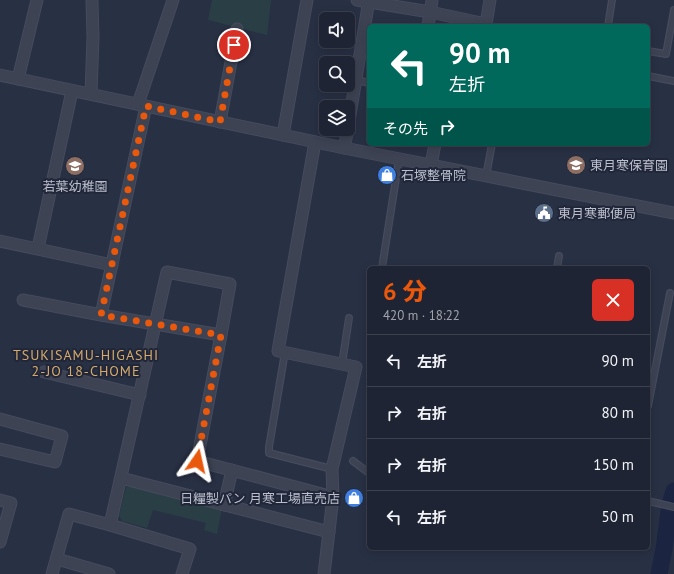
<!DOCTYPE html>
<html lang="ja">
<head>
<meta charset="utf-8">
<style>
  body { margin:0; font-family:"PT Sans","Noto Sans JP",sans-serif; background:#262c3b; color:#f1f3f6; height:100vh; display:flex; flex-direction:column; font-size:15px; white-space:nowrap }
  * { box-sizing:border-box; margin:0 }
  p { font-size:13px; color:#a1a4ac }
  .icon { flex:none; width:22px; height:22px; fill:none; stroke:currentColor; stroke-width:2; stroke-linecap:round; stroke-linejoin:round }
  .map { position:relative; flex:1; overflow:hidden }
  .drawer { position:absolute; left:367px; top:266px; width:283px; height:284px; display:flex; flex-direction:column; background:#1e2433; border-radius:6px; box-shadow:0 2px 10px #0003,0 0 0 1px #3c414e }
  .drawer>* { flex:none }
  .banner { position:absolute; left:367px; top:24px; width:283px; height:122px; border-radius:6px; box-shadow:0 2px 10px #0003,0 0 0 1px #3c414e; background:#00695c; color:#fff; overflow:hidden }
  .controls { position:absolute; left:319px; top:12px; display:grid; gap:8px }
  .controls a { display:grid; place-items:center; width:36px; height:36px; border-radius:6px; background:#1e2433; box-shadow:0 2px 10px #0003,0 0 0 1px #3c414e; font-size:20px }
  .pin { position:absolute; display:grid; place-items:center; width:34px; height:34px; color:#fff; margin:-17px; border:2px solid #fff; border-radius:50%; box-shadow:0 1px 4px #0007 }
  .me { position:absolute; width:44px; margin:-22px; rotate:11deg; stroke-linejoin:round; filter:drop-shadow(0 0 3px #0008) }
  .turn { display:flex; align-items:center; gap:14px; height:84px; padding:0 16px; font-size:18px }
  .turn .icon { width:52px; height:52px; stroke-width:2.5 }
  .turn b { display:block; font-size:28px; line-height:34px }
  .then { display:flex; align-items:center; height:38px; padding:0 16px; background:#0003; gap:8px; font-size:15px }
  .round { display:grid; place-items:center; flex:none; width:42px; height:42px; border-radius:6px; background:#262c3b }
  .head { display:flex; align-items:center; justify-content:space-between; height:68px; padding:0 16px }
  h1 { font-size:24px; font-weight:800; line-height:30px; color:#ea580c }
  ul { padding:0; list-style:none }
  li { display:flex; align-items:center; gap:12px; height:52px; padding:0 16px; border-top:1px solid #3c414e }
  li div { flex:1 }
  li b { display:block; font-size:15px }
  li em { font-style:normal }
  .map>svg:first-child { display:block }
  .green { fill:#2a3e45 }
  .lines { fill:none; stroke-linecap:round; stroke-linejoin:round }
  .river { stroke:#1b2542; stroke-width:17 }
  .lane-casing { stroke:#464b5d; stroke-width:8 }
  .street-casing { stroke:#464b5d; stroke-width:13 }
  .lane { stroke:#3d4353; stroke-width:5.5 }
  .street { stroke:#3d4353; stroke-width:11 }
  .route { stroke:#ea580c; stroke-width:7; stroke-dasharray:0 12.6 }
  .labels { text-anchor:middle; stroke-width:4; stroke-linejoin:round; paint-order:stroke }
  .poi-label { font-size:13px; fill:#babecd; stroke:#212739; text-anchor:start }
  .neighbourhood-label { font-size:14px; letter-spacing:1px; fill:#d5aa6d; stroke:#212739 }
</style>
</head>
<body>
<div class="map">
<svg width="674" height="574" viewBox="0 0 674 574">
  <rect width="100%" height="100%" fill="#283044"/>
  <g class="green">
    <polygon points="212,0 271,0 267,35 208,20"/>
    <polygon points="131,486 222,508 217,534 204,530 206,523 153,510 147,528 122,521 119,516 126,487"/>
  </g>
  <g class="lines">
    <polyline class="river" points="659,574 664,549 670,504 674,491"/>
    <g class="lane-casing">
      <g id="lane">
        <polyline points="608,26 612,0"/>
        <polyline points="648,51 666,54 674,10"/>
        <polyline points="648,76 674,81"/>
        <polyline points="356,80 369,83"/>
        <polyline points="486,176 492,144"/>
        <polyline points="382,268 399,159"/>
        <polyline points="557,268 559,256"/>
        <polyline points="285,352 269,447 269,453 332,469"/>
        <polyline points="342,364 349,318"/>
        <polyline points="648,406 670,293"/>
        <polyline points="353,461 369,473"/>
        <polyline points="648,501 674,507"/>
      </g>
    </g>
    <g class="street-casing">
      <g id="street">
        <polyline points="357,0 430,12 486,24 490,0"/>
        <polyline points="428,26 432,0"/>
        <polyline points="0,75 344,148 674,213"/>
        <polyline points="18,79 37,0"/>
        <polyline points="91,94 93,37 92,0"/>
        <polyline points="138,104 173,0"/>
        <polyline points="220,122 237,29"/>
        <polyline points="348,127 369,0"/>
        <polyline points="283,135 307,0"/>
        <polyline points="315,142 278,351 356,367 332,469 333,497 324,574"/>
        <polyline points="344,148 348,129"/>
        <polyline points="431,165 435,144"/>
        <polyline points="0,241 112,265"/>
        <polyline points="38,248 72,91"/>
        <polyline points="23,300 101,315 221,335"/>
        <polyline points="101,315 146,106"/>
        <polyline points="44,372 140,395"/>
        <polyline points="0,419 62,436 55,462 0,449"/>
        <polyline points="121,478 329,532"/>
        <polyline points="0,500 11,503 0,542"/>
        <polyline points="224,505 232,470"/>
        <polyline points="110,525 167,272 230,284 221,335 197,461 333,497"/>
        <polyline points="57,559 109,574"/>
        <polyline points="52,574 69,514 110,525 190,549 182,574"/>
      </g>
    </g>
    <use href="#lane" class="lane"/>
    <use href="#street" class="street"/>
  </g>
  <g class="lines">
    <polyline class="route" points="197,461 221,335 101,315 146,106 220,122 234,45"/>
  </g>
  <defs>
    <g id="school-disc" transform="scale(1)"><circle r="9.5" fill="#8d6e63" stroke="#212739"/><path d="M0-5L7-2L0 1L-7-2ZM-4 1L0 2.5L4 1V4Q0 6-4 4Z" fill="#fff"/></g>
    <g id="shop-disc" transform="scale(1)"><circle r="9.5" fill="#3f7fe0" stroke="#212739"/><path d="M-5-2.5h2.3a2.7 3.5 0 0 1 5.4 0H5L5.5 6h-11ZM-1.5-2.5h3a1.5 2.3 0 0 0-3 0Z" fill="#fff"/></g>
    <g id="civic-disc" transform="scale(1)"><circle r="9.5" fill="#5c6f8a" stroke="#212739"/><path d="M-.6-6.5H3V-4.5H.6V-3L4-1V1h2V6H-6V1h2V-1L-.6-3ZM-1.2 2.5V6h2.4V2.5Z" fill="#fff"/></g>
  </defs>
  <g fill-rule="evenodd">
    <use href="#school-disc" x="576" y="165"/>
    <use href="#school-disc" x="75" y="166"/>
    <use href="#shop-disc" x="387" y="175"/>
    <use href="#civic-disc" x="544" y="213"/>
    <use href="#shop-disc" x="354" y="498"/>
  </g>
  <g class="labels">
    <g class="poi-label">
      <text x="590" y="170">東月寒保育園</text>
      <text x="401" y="180">石塚整骨院</text>
      <text x="75" y="191" text-anchor="middle">若葉幼稚園</text>
      <text x="558" y="218">東月寒郵便局</text>
      <text x="340" y="503" text-anchor="end">日糧製パン 月寒工場直売店</text>
    </g>
    <g class="neighbourhood-label">
      <text x="86" y="360">TSUKISAMU-HIGASHI<tspan x="86" dy="16">2-JO 18-CHOME</tspan></text>
    </g>
  </g>
</svg>
<div class="controls">
<a><svg class="icon" aria-label="sound" viewBox="0 0 24 24"><path d="M4 9h4l5-4v14l-5-4H4zM17 9q2 3 0 6"/></svg></a>
<a><svg class="icon" aria-label="search" viewBox="0 0 24 24"><circle cx="10" cy="10" r="6"/><path d="M15 15l6 6"/></svg></a>
<a><svg class="icon" aria-label="layers" viewBox="0 0 24 24"><path d="M12 4l9 5-9 5-9-5zM3 14l9 5 9-5"/></svg></a>
</div>
<div class="pin" style="left:234px;top:45px;background:#d93025"><svg class="icon" aria-label="arrive" viewBox="0 0 24 24"><path d="M6 21V4h12l-3 4 3 4H6"/></svg></div>
<svg class="me" style="left:197px;top:461px" viewBox="-20 -20 40 40"><path d="M0-17L14 15 0 8-14 15z" fill="#ea580c" stroke="#fff" stroke-width="4"/></svg>
<div class="banner">
<div class="turn"><svg class="icon" aria-label="left" viewBox="0 0 24 24"><path d="M17 20v-9H6M10 6l-5 5 5 5"/></svg><div><b>90 m</b>左折</div></div>
<div class="then">その先<svg class="icon" aria-label="right" viewBox="0 0 24 24"><path d="M7 20v-9h11M14 6l5 5-5 5"/></svg></div>
</div>
<section class="drawer">
<div class="head"><div><h1>6 分</h1><p>420 m · 18:22</p></div><a class="round" style="background:#d93025;color:#fff"><svg class="icon" aria-label="close" viewBox="0 0 24 24"><path d="M6 6l12 12M18 6L6 18"/></svg></a></div>
<ul>
<li><svg class="icon" aria-label="left" viewBox="0 0 24 24"><path d="M17 20v-9H6M10 6l-5 5 5 5"/></svg><div><b>左折</b></div><em>90 m</em></li>
<li><svg class="icon" aria-label="right" viewBox="0 0 24 24"><path d="M7 20v-9h11M14 6l5 5-5 5"/></svg><div><b>右折</b></div><em>80 m</em></li>
<li><svg class="icon" aria-label="right" viewBox="0 0 24 24"><path d="M7 20v-9h11M14 6l5 5-5 5"/></svg><div><b>右折</b></div><em>150 m</em></li>
<li><svg class="icon" aria-label="left" viewBox="0 0 24 24"><path d="M17 20v-9H6M10 6l-5 5 5 5"/></svg><div><b>左折</b></div><em>50 m</em></li>
</ul>
</section>
</div>
</body>
</html>
